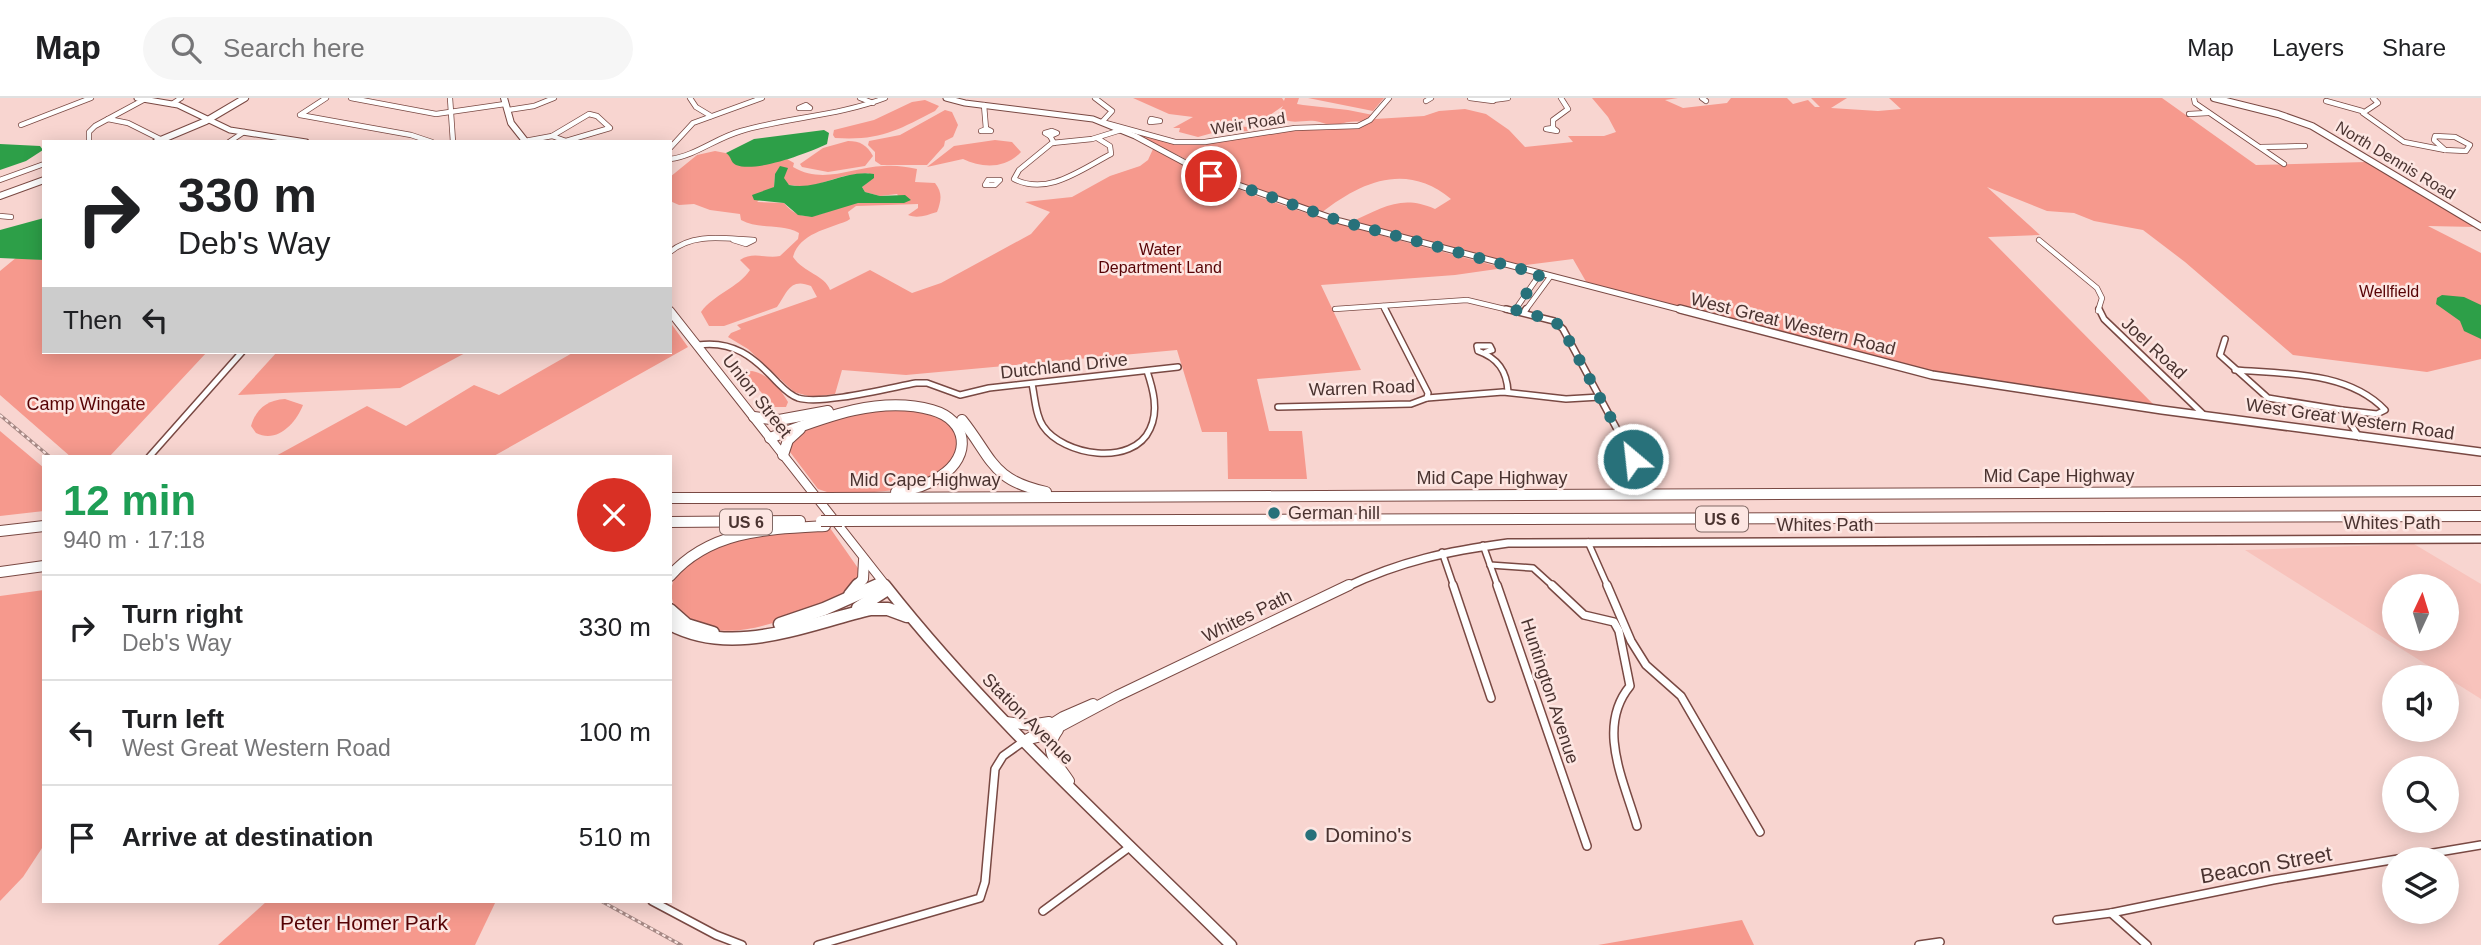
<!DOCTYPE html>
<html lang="en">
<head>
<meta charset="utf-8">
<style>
  body { margin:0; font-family:Arial,sans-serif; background:#f6f6f6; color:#202124; height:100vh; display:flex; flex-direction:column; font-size:26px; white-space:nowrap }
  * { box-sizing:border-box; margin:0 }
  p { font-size:23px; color:#757577 }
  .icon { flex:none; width:38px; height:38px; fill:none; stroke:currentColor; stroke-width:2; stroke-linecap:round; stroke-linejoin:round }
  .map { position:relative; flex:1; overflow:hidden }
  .side { position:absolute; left:42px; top:357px; width:630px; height:448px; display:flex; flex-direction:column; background:#fff; border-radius:0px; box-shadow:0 4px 18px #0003 }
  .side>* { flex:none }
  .hud { position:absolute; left:42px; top:42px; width:630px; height:214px; border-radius:0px; box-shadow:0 4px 18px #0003; background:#fff; color:#202124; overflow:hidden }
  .needle { width:46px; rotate:4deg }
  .tools { position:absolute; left:2382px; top:476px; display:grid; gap:14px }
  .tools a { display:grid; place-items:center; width:77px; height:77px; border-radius:50%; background:#fff; box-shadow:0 4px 18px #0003; font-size:35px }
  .pin { position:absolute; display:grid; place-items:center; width:60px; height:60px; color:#fff; margin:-30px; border:4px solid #fff; border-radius:50%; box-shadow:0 2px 7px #0007 }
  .me { position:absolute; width:77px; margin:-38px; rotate:332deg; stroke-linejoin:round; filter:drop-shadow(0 0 5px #0008) }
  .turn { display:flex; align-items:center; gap:24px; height:147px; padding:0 21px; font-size:32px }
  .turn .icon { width:91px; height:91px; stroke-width:2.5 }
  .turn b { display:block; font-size:49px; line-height:60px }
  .then { display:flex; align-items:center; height:66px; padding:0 21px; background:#0003; gap:14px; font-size:26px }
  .round { display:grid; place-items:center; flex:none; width:74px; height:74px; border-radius:37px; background:#f6f6f6 }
  .overview { display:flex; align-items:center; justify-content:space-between; height:119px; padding:0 21px }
  h1 { font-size:42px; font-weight:700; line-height:52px; color:#1e9e55 }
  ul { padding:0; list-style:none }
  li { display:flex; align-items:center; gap:21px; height:105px; padding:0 21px; border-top:2px solid #e0e0e0 }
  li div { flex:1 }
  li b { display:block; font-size:26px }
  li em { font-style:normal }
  header { display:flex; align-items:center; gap:42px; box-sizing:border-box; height:98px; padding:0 35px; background:#fff; border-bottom:2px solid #e0e0e0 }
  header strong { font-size:33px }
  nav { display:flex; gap:38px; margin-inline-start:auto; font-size:24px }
  .search { width:490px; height:63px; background:#f6f6f6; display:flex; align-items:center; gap:18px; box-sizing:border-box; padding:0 24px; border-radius:38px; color:#757577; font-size:26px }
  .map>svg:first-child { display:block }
  .built { fill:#f8c3bc; fill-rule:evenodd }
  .green { fill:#f6998d; fill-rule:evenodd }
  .water { fill:#2d9f48 }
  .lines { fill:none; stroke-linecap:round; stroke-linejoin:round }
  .minor-far2-casing { stroke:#794943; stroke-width:6 }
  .minor-far1-casing { stroke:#794943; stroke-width:8 }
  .minor-casing { stroke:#794943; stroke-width:10 }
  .tertiary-far2-casing { stroke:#794943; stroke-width:7 }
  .tertiary-far1-casing { stroke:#794943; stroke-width:10 }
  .tertiary-casing { stroke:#794943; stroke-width:12 }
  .secondary-far2-casing { stroke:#794943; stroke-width:8 }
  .secondary-far1-casing { stroke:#794943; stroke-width:10 }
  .secondary-casing { stroke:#794943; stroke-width:13 }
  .motorway-far1-casing { stroke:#794943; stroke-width:12 }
  .motorway-casing { stroke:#794943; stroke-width:15 }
  .minor-far2 { stroke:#fff; stroke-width:4.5 }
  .minor-far1 { stroke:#fff; stroke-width:5 }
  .minor { stroke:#fff; stroke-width:7 }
  .tertiary-far2 { stroke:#fff; stroke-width:5 }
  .tertiary-far1 { stroke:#fff; stroke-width:7 }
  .tertiary { stroke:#fff; stroke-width:10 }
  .secondary-far2 { stroke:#fff; stroke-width:6 }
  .secondary-far1 { stroke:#fff; stroke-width:8 }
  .secondary { stroke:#fff; stroke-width:10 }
  .motorway-far1 { stroke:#fff; stroke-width:10 }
  .motorway { stroke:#fff; stroke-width:12 }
  .rail-casing { stroke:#a58884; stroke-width:3.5 }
  .rail { stroke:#fde6e2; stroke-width:2; stroke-dasharray:3.5; stroke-linecap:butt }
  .motorway-bridge-casing { stroke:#794943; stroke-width:12; stroke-linecap:butt }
  .motorway-bridge { stroke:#fff; stroke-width:10 }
  .route { stroke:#28717a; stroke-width:12; stroke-dasharray:0 21.6 }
  .poi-dot { fill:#28717a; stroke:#fde6e2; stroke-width:2.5 }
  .labels { text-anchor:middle; stroke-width:5; stroke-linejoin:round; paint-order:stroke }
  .far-street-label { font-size:16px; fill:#4a3330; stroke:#fde6e2 }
  .far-park-label { font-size:16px; fill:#570305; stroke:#fde6e2 }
  .shield { fill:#fde6e2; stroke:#806965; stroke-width:2 }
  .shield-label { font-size:16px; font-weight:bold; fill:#4a3330 }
  .street-label { font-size:18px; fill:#4a3330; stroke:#fde6e2 }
  .park-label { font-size:18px; fill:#570305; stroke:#fde6e2 }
  .poi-label { font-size:18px; fill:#4a3330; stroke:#fde6e2; text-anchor:start }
  .near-poi-label { font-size:21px; fill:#4a3330; stroke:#fde6e2; text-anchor:start }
  .near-street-label { font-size:21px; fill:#4a3330; stroke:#fde6e2 }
  .near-park-label { font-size:21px; fill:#570305; stroke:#fde6e2 }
</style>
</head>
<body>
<header>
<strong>Map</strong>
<div class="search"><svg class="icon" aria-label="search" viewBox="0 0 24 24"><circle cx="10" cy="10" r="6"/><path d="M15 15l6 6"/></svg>Search here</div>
<nav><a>Map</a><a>Layers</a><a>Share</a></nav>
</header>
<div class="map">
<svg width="2481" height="847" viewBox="0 0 2481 847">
  <rect width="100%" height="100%" fill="#f8d5d0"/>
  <path class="built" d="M2414,446L2481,486V601L2245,452ZM2394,488H2446V541H2394Z"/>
  <g class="green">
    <path d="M1133,0H1282L1284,3L1285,0H1299L1297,6L1303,7L1348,12L1373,17L1365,24C1354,23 1348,23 1337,27C1330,29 1323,24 1315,23C1302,21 1289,29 1278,16L1283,8L1267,19L1208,28L1255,29L1251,33L1216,34L1198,39L1179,34L1180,30H1173L1193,19L1169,16Z"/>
    <polygon points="1308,0 1384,0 1373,13"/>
    <path d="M1592,0H1678L1665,2L1683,10L1727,5L1731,0H1787L1793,6L1808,2L1815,9H1820L1811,0H1847L1831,10L1878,13L1901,11L1889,0H2162L2256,67L2366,64L2476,129L2428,128L2481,155V261L2427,274L2293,257L2185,164L2143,132L2094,123L2074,115L2047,113L1987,89L2040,137L1988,139L2154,307L1951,278L1588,187L1573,161L1518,168L1351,124C1383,110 1401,96 1435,111L1451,101C1407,64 1362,83 1321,115L1217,77L1136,36L1181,46H1200L1296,31H1355L1375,21L1424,18L1439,13L1465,11L1486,16L1509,32L1525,49L1573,44L1568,38H1604L1616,34L1608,19Z"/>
    <path d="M925,2L939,8L935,13C898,32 880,43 835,40L833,37L834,32L874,22L912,4Z"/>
    <polygon points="945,12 952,14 958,27 953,39 945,43 944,48 927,67 881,67 875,63 875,54 868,47 869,43 900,37"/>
    <path d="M995,42L1012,44L1021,54C1005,71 982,70 963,61L927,69L954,48Z"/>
    <path d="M848,43C860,43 867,47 873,58L865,68L828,74L802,69L800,66L823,50Z"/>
    <path d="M1153,51C1262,111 1385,138 1504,170L1455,177L1321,187L1361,272L1257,281L1269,333H1302L1307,381H1228L1227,334H1202L1177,252L906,277L842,272L835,296L812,299L794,294L748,251L728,239L731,235L741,231L737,227L817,199L811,188C790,179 787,195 777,209L724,228H709L701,214C714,196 738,190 750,172L740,162C753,153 766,161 780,158L798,141L799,135C781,125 759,132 741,122L740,116L710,112L694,106L679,107L670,103V79L697,57L715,53L772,64L787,61L794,65L793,69C824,87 851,69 884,68C895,67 907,69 917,71L915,84L935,85C943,95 941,103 937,114C927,117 918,121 908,117L918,110V106L856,108L848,114L850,121L847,123C827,131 799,136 793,159C804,175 825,177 830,192L870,172L912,195L941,185L1031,136L1050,114L1025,104L1072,99L1110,78L1140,68L1148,62ZM784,75V84L789,87L808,89L844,78L868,75L874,79L862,89L865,94L880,98L897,96L904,105C888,105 870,102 854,105C828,110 806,132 784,105L757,104L774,89L775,76Z"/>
    <polygon points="17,159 44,162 44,254 207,254 109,359 71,359 0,297 0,173"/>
    <polygon points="670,224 688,249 492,359 274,359 367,308 406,328 474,287 499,297 574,254 670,254"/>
    <polygon points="277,254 467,254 400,290 238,297"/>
    <path d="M752,273C768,276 780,290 788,304L786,309H774L746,277V274Z"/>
    <path d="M285,301L303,307C296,325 277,346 256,335L251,328C256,311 267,302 285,301Z"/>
    <path d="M888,312C915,312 943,313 960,337L956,360C946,368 936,379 925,383C895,397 860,394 827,394L818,391L790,354L792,342C817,319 856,315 888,312Z"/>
    <polygon points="0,333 44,370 44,413 0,418"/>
    <path d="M830,430L860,473C856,497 829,506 809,513C779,523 747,536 716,532C665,526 655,480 700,454C738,433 788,433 830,430Z"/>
    <polygon points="44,492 44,747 23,779 0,803 0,498"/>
    <polygon points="267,803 496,803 475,847 218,847"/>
    <polygon points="1742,822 1754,847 1598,847"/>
  </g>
  <g class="water">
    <path d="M824,32L829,35L827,46C808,55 756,75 736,67C730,64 732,59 726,55L754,41Z"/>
    <polygon points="0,46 40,48 43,52 26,63 0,72"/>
    <path d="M780,68L788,70L784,80L789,87C818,93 845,71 874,76V80L862,89L865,94L880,98L905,97L911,102L904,105H858L812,119L798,117L784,105L754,102L752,97L774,89L775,76Z"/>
    <polygon points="44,120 44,162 0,160 0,132"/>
    <polygon points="2442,197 2464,199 2481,207 2481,241 2464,233 2460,223 2436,206 2437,200"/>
  </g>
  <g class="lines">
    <g class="minor-far2-casing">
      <g id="minor-far2">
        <polyline points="326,0 300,17 411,37 432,44"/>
        <polyline points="351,0 436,16 505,6"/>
        <polyline points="450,0 453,44"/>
        <polyline points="690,0 696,9 711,18"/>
        <polyline points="860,0 873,5"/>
        <polyline points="1095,0 1112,13 1102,24"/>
        <polyline points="1470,0 1493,3 1489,0"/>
        <polyline points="1702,0 1706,3"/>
        <polyline points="2194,0 2195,5 2284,66"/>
        <polyline points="2373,0 2378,5 2363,15 2404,44 2445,52"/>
        <polyline points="1493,2 1508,0"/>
        <polyline points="1426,3 1431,0"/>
        <polyline points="2326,3 2362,13"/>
        <polyline points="172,6 181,0"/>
        <polygon points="806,7 810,10 799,10"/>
        <polyline points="984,7 986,31"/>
        <polyline points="508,12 534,8 554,0"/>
        <polygon points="589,16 597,18 610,30 566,43 552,38"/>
        <polyline points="2189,16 2208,15"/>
        <polyline points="108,21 128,25 166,44"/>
        <polygon points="1151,21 1160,23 1150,24"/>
        <polyline points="1102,24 1175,44 1205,44 1295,30 1358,28 1370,22 1389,0"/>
        <polyline points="21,27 91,0"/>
        <polygon points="1553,30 1557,33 1546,31"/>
        <polyline points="1553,30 1553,22 1568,11 1561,0"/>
        <polygon points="987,31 991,33 981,33"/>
        <polygon points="1052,33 1057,35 1050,38 1045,35"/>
        <polyline points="1050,38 1054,45"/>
        <polygon points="2435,38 2455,39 2470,47 2466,53 2445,52 2434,42"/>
        <path d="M1097,40L1110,48L1111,56C1080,72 1048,98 1014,81L1019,72L1052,45L1092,41L1121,32"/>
        <polyline points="525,43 552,38"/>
        <polyline points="89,44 89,34 95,28 145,1"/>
        <polyline points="229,44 244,34"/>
        <polyline points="2261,49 2305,48"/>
        <polyline points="670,50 693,25 762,0"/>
        <path d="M670,61C695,58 716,40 741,33C789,19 838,18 885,0"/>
        <polyline points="0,82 44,66"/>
        <polygon points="988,82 1000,82 995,87 985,87"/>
        <polyline points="0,118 11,119"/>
        <polyline points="2039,142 2097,190 2102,200 2098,213"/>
        <path d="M670,154C694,134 725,141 754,142L746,146L733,142"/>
        <polyline points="1383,208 1386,213"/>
        <polyline points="1335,211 1467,202 1513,213"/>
        <polyline points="1515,212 1540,176"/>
        <polyline points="1525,213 1550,179"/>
      </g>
    </g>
    <g class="minor-far1-casing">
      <g id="minor-far1">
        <polyline points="1506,211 1554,223 1563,231 1633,361"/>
        <polyline points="2099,211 2104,221 2204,317"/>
        <polyline points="1524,214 1526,211"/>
        <polyline points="2225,241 2220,257 2268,300 2342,312 2359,339"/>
        <path d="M698,247C733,242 754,259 777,284C783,290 789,297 798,300C822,307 889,290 916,285H927L960,297L989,290L1178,269"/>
        <path d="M1486,254L1492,252L1490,248H1477L1478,253C1498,260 1507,273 1508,294"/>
        <path d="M2235,272C2285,276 2348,273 2385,312L2377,316L2342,312"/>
        <path d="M1032,286C1035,299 1035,316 1043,328C1063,358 1133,369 1150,331C1159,312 1153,291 1147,273"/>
        <polyline points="1427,300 1503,294 1566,301 1600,299"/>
        <polyline points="1278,309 1411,306 1427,300 1428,295 1385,211"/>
        <polyline points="149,359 242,254"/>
        <polyline points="1588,444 1608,489"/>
        <polyline points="1483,447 1498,489"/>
        <polyline points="1442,454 1454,489"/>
        <polyline points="1490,467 1533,470 1554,489"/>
      </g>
    </g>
    <g class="minor-casing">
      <g id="minor">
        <polyline points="1453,487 1491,600"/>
        <polyline points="1497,487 1587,748"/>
        <path d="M1552,487L1584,517L1614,524L1619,533L1630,588C1596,629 1624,683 1637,728"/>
        <polyline points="1607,487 1631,543 1646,567 1681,598 1760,734"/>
        <polyline points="652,803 716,837 742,847"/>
        <polyline points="1043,813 1131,748"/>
        <polyline points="2111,815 2147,847"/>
        <polyline points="2057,822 2111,815 2273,782 2481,747"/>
        <polyline points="818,847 980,800 985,784 995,671 1003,658 1024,643"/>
        <polyline points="1919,847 1940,844"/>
      </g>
    </g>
    <g class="tertiary-far2-casing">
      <g id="tertiary-far2">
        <polyline points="137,0 178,7 230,32 306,44"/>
        <polyline points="946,0 965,5 1093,21 1135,38 1204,75 1340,123 1686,213"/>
      </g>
    </g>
    <g class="tertiary-far1-casing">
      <g id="tertiary-far1">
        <polyline points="1680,211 1932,277 2162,312 2481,354"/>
        <path d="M1346,489C1401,463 1448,453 1508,445L2481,441"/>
      </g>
    </g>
    <g class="tertiary-casing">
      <g id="tertiary">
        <polyline points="1006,624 1030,627 1049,624"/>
        <path d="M1058,632C1042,654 1056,663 1069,683"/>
        <polyline points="1028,641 1063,619 1093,606"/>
        <polyline points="1025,642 1042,638 1117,598 1349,487"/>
      </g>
    </g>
    <g class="secondary-far2-casing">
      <g id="secondary-far2">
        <polyline points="504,0 511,25 526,44"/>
        <polyline points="2214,0 2278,16 2312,28 2481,129"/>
        <polyline points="156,44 206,23 245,0"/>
        <polyline points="0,98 44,82"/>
      </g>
    </g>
    <g class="secondary-far1-casing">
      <polyline id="secondary-far1" points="670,213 887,489"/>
    </g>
    <g class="secondary-casing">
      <path id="secondary" d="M885,487C988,618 1113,730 1231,847"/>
    </g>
    <g class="motorway-far1-casing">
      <g id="motorway-far1">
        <polyline points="754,319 779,322 828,313"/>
        <path d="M962,322C993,361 991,382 1046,394"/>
        <path d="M770,340C820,321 877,297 932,312C968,322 972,358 941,378C928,387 912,392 896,394"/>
        <polyline points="783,357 788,342 800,331"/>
        <polyline points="670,400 805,400"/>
        <polyline points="827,400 2481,393"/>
        <polyline points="842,423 2481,418"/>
        <polyline points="670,424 800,423"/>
        <polyline points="0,433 44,428"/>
        <polyline points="0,474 44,468"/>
        <path d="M670,478C710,432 768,431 825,428"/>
        <polyline points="856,489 863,481 864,462"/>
        <polyline points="874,489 881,486"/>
      </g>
    </g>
    <g class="motorway-casing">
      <g id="motorway">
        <polyline points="850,497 858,487"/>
        <polyline points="858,510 886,492"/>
        <polyline points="670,512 687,527 713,535"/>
        <path d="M670,526C734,560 805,526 871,511H888L907,518"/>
        <polyline points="780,526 824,511 878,487"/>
      </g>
    </g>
    <use href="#minor-far2" class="minor-far2"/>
    <use href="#minor-far1" class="minor-far1"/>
    <use href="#minor" class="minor"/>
    <use href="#tertiary-far2" class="tertiary-far2"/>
    <use href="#tertiary-far1" class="tertiary-far1"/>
    <use href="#tertiary" class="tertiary"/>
    <use href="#secondary-far2" class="secondary-far2"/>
    <use href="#secondary-far1" class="secondary-far1"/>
    <use href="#secondary" class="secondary"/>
    <use href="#motorway-far1" class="motorway-far1"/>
    <use href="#motorway" class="motorway"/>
    <g class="rail-casing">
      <g id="rail">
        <polyline points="0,317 50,359"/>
        <polyline points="601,803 681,847"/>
      </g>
    </g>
    <use href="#rail" class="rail"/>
    <g class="motorway-bridge-casing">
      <g id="motorway-bridge">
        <polyline points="805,400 827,400"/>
        <polyline points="821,423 842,423"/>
      </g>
    </g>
    <use href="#motorway-bridge" class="motorway-bridge"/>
  </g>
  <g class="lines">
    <polyline class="route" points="1211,78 1340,123 1540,176 1515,212 1549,221 1561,228 1633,361"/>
  </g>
  <g class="poi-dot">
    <circle cx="1274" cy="415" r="7"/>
    <circle cx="1311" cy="737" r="7"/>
  </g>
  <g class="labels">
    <g class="far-street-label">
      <text transform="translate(1248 25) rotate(-9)" y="6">Weir Road</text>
      <text transform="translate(2396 62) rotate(31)" y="6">North Dennis Road</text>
    </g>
    <g class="far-park-label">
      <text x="1160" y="157">Water<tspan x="1160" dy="18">Department Land</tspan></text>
      <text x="2389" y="199">Wellfield</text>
    </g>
    <g class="shield">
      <rect x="1696" y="408.5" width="52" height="25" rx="5"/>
      <rect x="720" y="411.5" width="52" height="25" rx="5"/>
    </g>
    <g class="shield-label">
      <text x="1722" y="427">US 6</text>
      <text x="746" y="430">US 6</text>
    </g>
    <g class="street-label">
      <text transform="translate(1793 226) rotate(14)" y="6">West Great Western Road</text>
      <text transform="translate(2154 250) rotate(43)" y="6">Joel Road</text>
      <text transform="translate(1064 268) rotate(-6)" y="6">Dutchland Drive</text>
      <text transform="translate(1362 290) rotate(-2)" y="6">Warren Road</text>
      <text transform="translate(757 298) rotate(52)" y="6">Union Street</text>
      <text transform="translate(2350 321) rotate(8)" y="6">West Great Western Road</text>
      <text x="2059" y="384">Mid Cape Highway</text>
      <text x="1492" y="386">Mid Cape Highway</text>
      <text x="925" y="388">Mid Cape Highway</text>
      <text x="2392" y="431">Whites Path</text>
      <text x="1825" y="433">Whites Path</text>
      <text transform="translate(1247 518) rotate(-26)" y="6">Whites Path</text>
      <text transform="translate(1550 593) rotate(72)" y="6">Huntington Avenue</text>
      <text transform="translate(1028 621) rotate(45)" y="6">Station Avenue</text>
    </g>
    <g class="park-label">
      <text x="86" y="312">Camp Wingate</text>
    </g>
    <g class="poi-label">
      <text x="1288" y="421">German hill</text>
    </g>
    <g class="near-poi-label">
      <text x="1325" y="744">Domino's</text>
    </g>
    <g class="near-street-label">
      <text transform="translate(2266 767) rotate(-10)" y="7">Beacon Street</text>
    </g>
    <g class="near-park-label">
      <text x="364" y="832">Peter Homer Park</text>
    </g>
  </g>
</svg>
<div class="tools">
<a><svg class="needle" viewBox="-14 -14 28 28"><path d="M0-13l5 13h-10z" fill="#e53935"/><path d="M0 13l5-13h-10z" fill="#757577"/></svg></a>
<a><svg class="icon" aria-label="sound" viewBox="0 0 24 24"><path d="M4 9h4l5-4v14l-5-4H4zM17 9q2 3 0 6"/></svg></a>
<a><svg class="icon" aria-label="search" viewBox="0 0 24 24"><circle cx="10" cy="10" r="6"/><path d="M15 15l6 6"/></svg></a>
<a><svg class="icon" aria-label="layers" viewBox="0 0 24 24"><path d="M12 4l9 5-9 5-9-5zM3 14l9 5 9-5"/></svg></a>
</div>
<div class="pin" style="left:1211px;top:78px;background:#d93025"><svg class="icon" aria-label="arrive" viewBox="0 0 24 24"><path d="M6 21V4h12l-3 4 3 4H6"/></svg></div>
<svg class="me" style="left:1633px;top:361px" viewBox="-20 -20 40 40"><circle r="17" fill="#28717a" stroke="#fff" stroke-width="3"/><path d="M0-11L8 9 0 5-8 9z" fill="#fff"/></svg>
<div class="hud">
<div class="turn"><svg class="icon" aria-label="right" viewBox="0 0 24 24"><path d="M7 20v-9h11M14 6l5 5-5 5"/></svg><div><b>330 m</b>Deb's Way</div></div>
<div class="then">Then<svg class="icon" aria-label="left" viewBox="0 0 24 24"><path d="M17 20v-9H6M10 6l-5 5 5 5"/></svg></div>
</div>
<section class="side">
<div class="overview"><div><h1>12 min</h1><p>940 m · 17:18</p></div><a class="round" style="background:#d93025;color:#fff"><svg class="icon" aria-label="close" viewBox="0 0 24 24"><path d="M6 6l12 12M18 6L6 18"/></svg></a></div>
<ul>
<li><svg class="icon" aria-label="right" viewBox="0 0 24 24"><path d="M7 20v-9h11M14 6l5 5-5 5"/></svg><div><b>Turn right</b><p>Deb's Way</p></div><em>330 m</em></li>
<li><svg class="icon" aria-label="left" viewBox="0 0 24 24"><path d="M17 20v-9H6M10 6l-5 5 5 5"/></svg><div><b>Turn left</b><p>West Great Western Road</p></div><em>100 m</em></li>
<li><svg class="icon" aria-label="arrive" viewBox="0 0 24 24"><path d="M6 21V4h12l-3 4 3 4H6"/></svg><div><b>Arrive at destination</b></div><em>510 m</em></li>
</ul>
</section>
</div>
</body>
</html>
